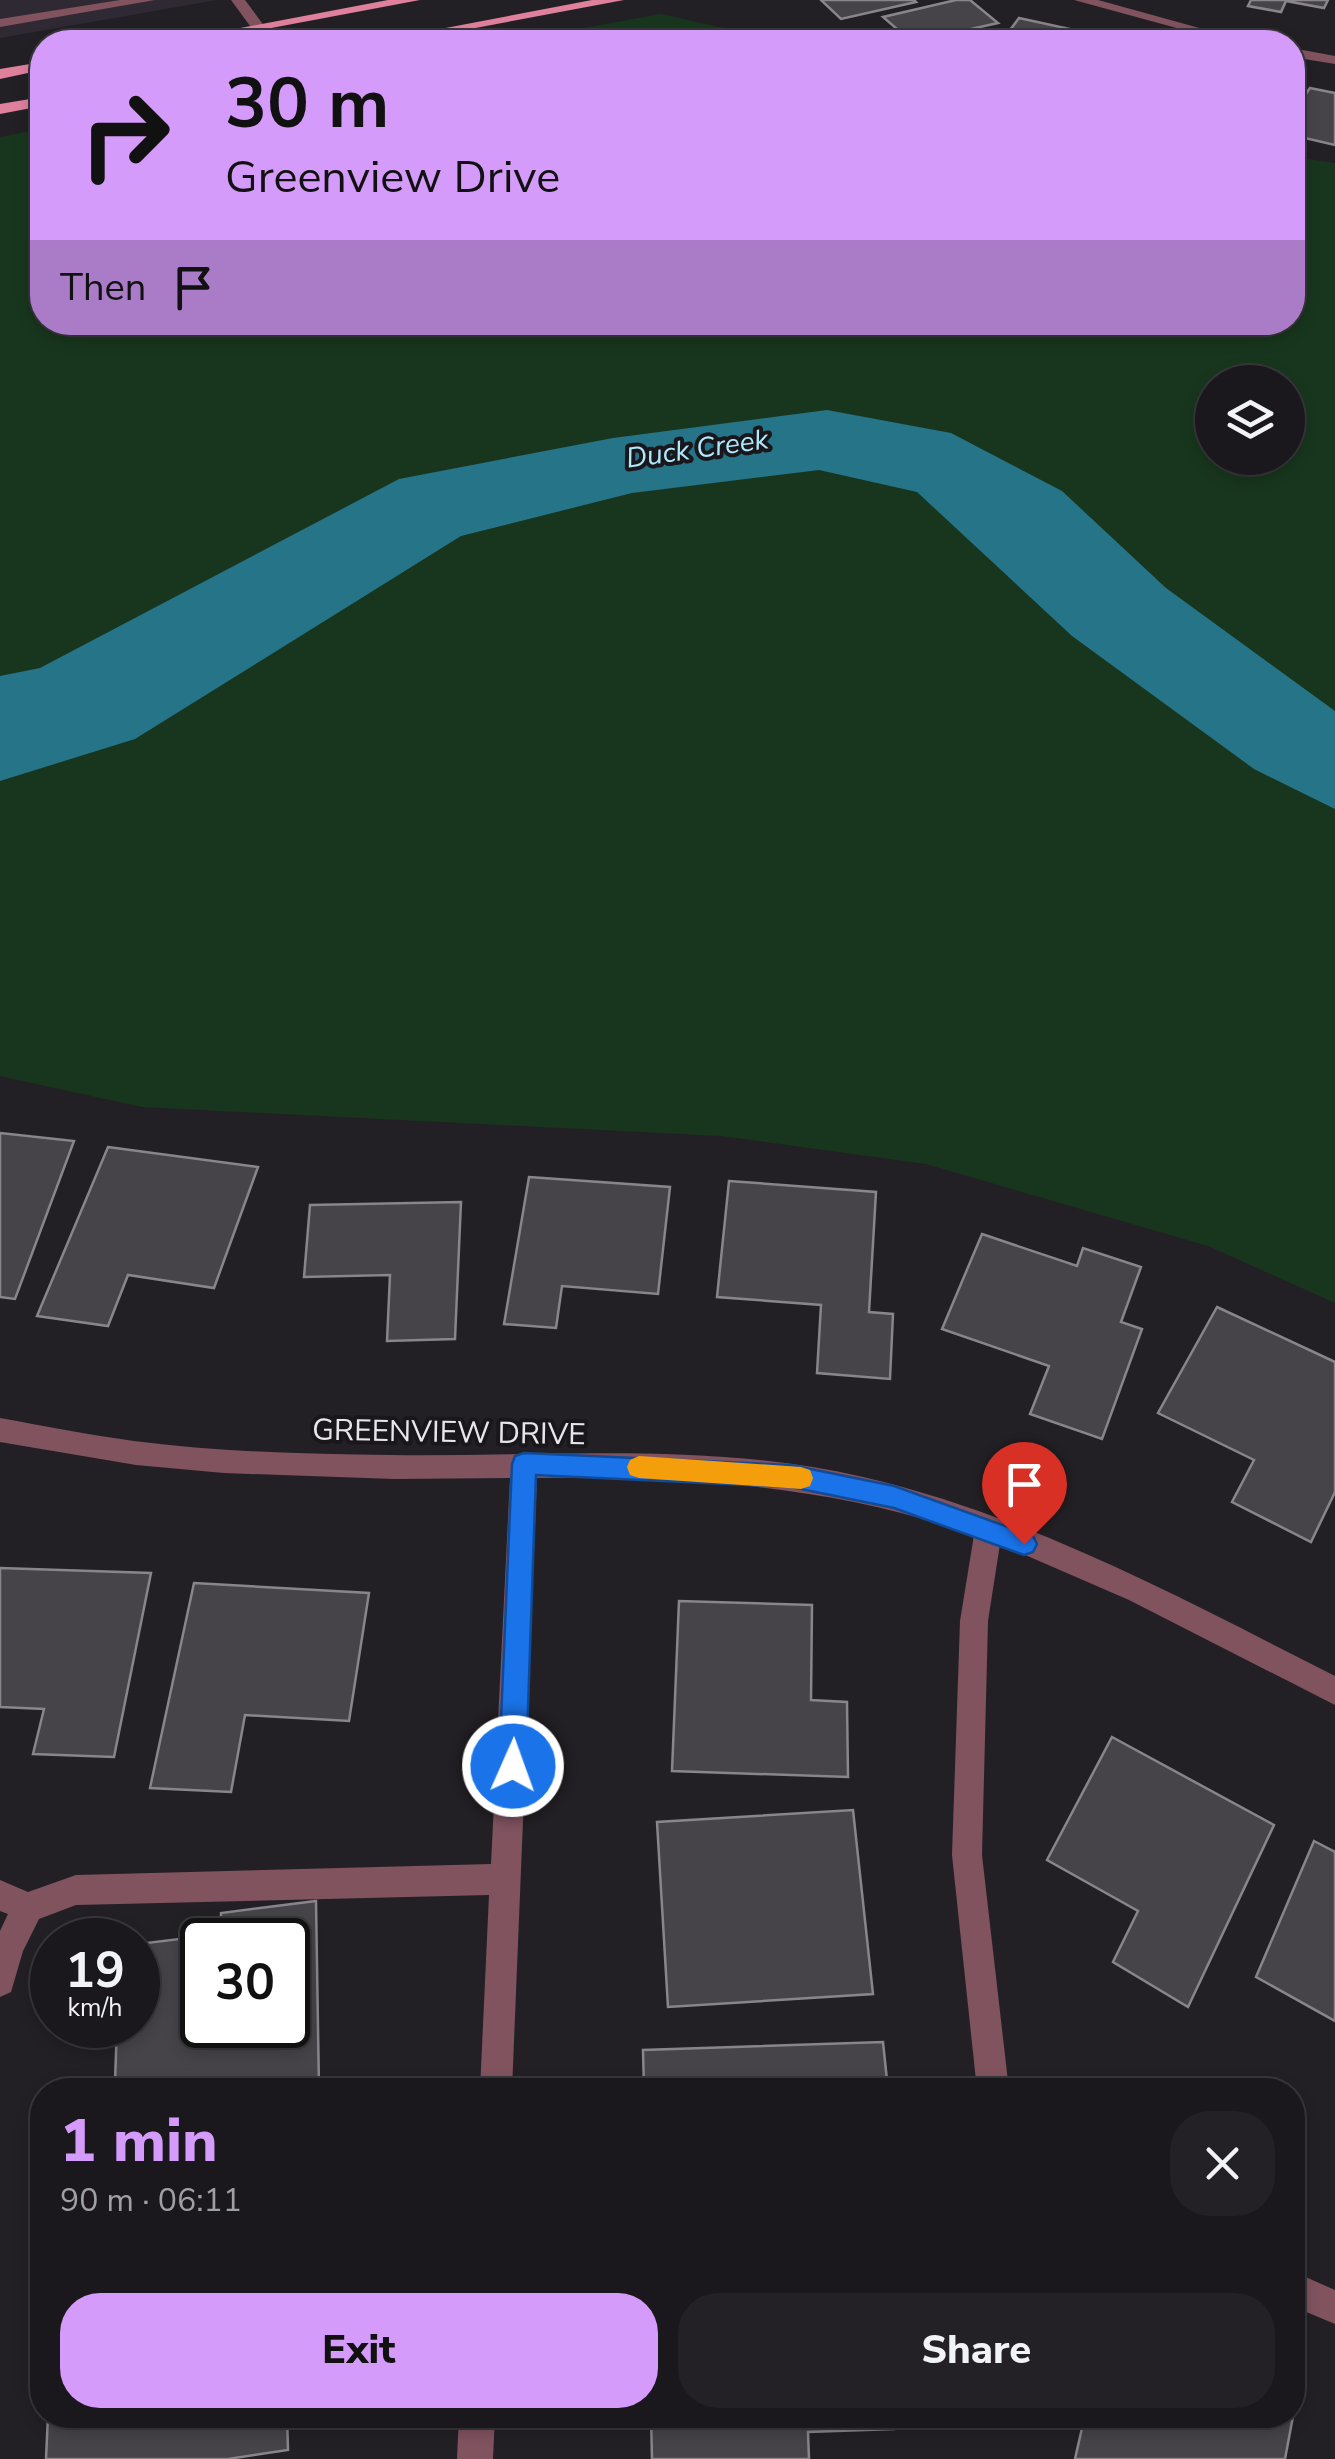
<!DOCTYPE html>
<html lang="en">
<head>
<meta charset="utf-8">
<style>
  body { margin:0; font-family:"Nunito Sans",sans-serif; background:#232125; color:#f1f3f6; height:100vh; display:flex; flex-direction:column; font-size:38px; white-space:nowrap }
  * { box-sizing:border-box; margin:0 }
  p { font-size:32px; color:#9fa0a3 }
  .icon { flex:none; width:55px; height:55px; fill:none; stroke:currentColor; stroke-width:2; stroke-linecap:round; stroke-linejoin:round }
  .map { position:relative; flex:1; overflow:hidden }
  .details { position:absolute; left:30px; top:2078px; width:1275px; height:350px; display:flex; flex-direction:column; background:#1a181c; border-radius:40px; box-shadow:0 5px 15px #0003,0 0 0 2px #38373b }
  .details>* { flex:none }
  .hud { position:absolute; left:30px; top:30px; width:1275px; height:305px; border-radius:40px; box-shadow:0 5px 15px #0003,0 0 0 2px #38373b; background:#d59bfa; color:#111; overflow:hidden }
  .controls { position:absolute; left:1195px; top:365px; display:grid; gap:20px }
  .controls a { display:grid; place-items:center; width:110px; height:110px; border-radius:50%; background:#1a181c; box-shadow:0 5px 15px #0003,0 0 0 2px #38373b; font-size:50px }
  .speed { position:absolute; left:30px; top:1918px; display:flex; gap:20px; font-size:50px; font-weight:700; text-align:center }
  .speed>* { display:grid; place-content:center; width:130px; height:130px; border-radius:50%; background:#1a181c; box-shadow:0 5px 15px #0003,0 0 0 2px #38373b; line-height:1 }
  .speed small { font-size:25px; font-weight:400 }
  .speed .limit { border:5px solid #111; border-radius:15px; background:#fff; color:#111 }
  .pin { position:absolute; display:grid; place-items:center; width:85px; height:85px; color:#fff; margin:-102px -42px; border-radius:50% 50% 50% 0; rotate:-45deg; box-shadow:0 0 10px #0007 }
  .pin .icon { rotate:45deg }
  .me { position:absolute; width:110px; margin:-55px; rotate:2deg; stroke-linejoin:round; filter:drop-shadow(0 0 8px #0008) }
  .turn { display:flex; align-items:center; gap:35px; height:210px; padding:0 30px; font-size:45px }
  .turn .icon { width:130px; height:130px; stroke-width:2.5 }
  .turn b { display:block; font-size:70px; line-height:85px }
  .then { display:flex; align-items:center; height:95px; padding:0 30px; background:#0003; gap:20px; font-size:38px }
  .round { display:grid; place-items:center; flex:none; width:105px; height:105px; border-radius:40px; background:#232125 }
  .head { display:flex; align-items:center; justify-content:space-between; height:170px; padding:0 30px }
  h1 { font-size:60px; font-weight:800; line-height:75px; color:#d59bfa }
  .button { display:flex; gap:20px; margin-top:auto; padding:20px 30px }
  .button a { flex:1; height:115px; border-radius:40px; background:#d59bfa; color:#111; font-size:40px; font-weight:800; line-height:115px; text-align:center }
  .button a+a { background:#232125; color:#f1f3f6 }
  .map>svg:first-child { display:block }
  .built { fill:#2e2933 }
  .green { fill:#18361d; fill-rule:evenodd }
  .water { fill:#257488 }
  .building { fill:#464349; stroke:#89858b; stroke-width:2.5; fill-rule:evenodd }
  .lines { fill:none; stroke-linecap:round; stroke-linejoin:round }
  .minor { fill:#80535f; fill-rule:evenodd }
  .major { fill:#df819d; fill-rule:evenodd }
  .route { fill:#1a73e8; stroke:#114b97; stroke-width:2.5 }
  .slow { fill:#f59e0b }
  .labels { text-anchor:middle; stroke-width:8; stroke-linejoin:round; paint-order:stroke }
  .far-water-label { font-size:28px; font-style:italic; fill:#aeeafd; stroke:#1a171c }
  .street-label { font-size:30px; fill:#e7e6e9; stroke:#1a171c }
</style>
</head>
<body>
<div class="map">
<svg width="1335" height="2459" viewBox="0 0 1335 2459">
  <rect width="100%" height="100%" fill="#232025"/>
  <polygon class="built" points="0,0 217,0 0,38"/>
  <g class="green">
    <polygon points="661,14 787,42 507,42"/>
    <path d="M42,129V322H1292L1293,157L1335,163V1303L1208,1246L926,1164L721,1136L142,1107L0,1076V137ZM1212,382H1288V458H1212Z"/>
  </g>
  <polygon class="water" points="827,410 951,433 1062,491 1166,588 1335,711 1335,809 1254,769 1072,636 917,492 819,470 632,493 461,536 135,739 0,781 0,676 40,668 399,479 613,438"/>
  <g class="building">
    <polygon points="821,0 914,0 916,2 841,19"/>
    <polygon points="956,0 970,0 998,23 912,42 883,17"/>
    <polygon points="1251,0 1328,0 1324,8 1286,1 1281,12 1248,6"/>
    <polygon points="1019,18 1079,31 1071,42 1001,42"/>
    <polygon points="1310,88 1335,93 1335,145 1292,135 1292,114"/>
    <polygon points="0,1133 74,1141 15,1299 0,1297"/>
    <polygon points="108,1147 258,1167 214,1288 128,1275 108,1326 37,1316"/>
    <polygon points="529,1177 670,1187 658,1294 562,1286 556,1328 504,1324"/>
    <polygon points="729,1181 876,1192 869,1312 893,1314 890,1379 817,1373 821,1305 717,1297"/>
    <polygon points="461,1202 455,1339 387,1341 390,1275 304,1277 310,1205"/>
    <polygon points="982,1234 1077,1266 1083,1248 1141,1267 1121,1322 1142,1329 1102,1439 1030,1414 1049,1366 942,1329"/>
    <polygon points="1217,1307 1335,1362 1335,1492 1311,1542 1232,1502 1254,1460 1158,1413"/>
    <polygon points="0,1568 151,1573 114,1757 33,1754 44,1709 0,1707"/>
    <polygon points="194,1583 369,1593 349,1721 245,1715 231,1792 150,1788"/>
    <polygon points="679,1601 812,1605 811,1700 847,1702 848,1777 672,1771"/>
    <polygon points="1112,1737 1274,1825 1188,2007 1113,1962 1138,1911 1047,1860"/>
    <polygon points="853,1810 873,1994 668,2007 657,1822"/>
    <polygon points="1314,1841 1335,1852 1335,2021 1256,1977"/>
    <path d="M316,1901L319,2090H74V2086L115,2082L117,2025H138V1944L221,1934V1913ZM202,1940H288V2025H202Z"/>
    <polygon points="883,2042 888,2090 644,2090 643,2050"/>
    <polygon points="1294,2411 1285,2459 1075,2459 1085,2415 1292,2415"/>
    <polygon points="48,2415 287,2415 288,2450 228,2459 46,2459"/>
    <polygon points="651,2415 893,2415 894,2429 808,2432 809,2459 652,2459"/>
  </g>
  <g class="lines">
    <g class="minor">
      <polygon points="120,0 155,0 0,27 0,19"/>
      <polygon points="231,0 245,0 265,27 263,30 253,30"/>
      <polygon points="1074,0 1098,0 1250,42 1228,42"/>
      <polygon points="1292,48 1335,56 1335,64 1292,57"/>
      <path d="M0,1418C45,1426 89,1435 134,1441C219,1452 305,1454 390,1455C547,1457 708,1441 863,1477C1031,1516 1183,1599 1335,1676V1705L1129,1600L1000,1544L988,1621L982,1855L1009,2090H977L952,1855L960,1621L974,1535C832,1485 687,1476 537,1478L512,2090H480L489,1895L76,1905L39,1919L23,1951L11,1992L0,1997V1931L8,1914L0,1911V1880L28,1892L76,1875L491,1864L510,1478L394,1479L224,1473L136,1465L0,1442Z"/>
      <polygon points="1292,2271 1335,2290 1335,2324 1292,2306"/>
      <polygon points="459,2415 495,2415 493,2459 457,2459"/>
    </g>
    <g class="major">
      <polygon points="388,0 420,0 196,42 167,42"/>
      <polygon points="592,0 624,0 401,42 372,42"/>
      <polygon points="42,62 42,70 0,79 0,69"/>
      <polygon points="42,97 42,106 0,114 0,104"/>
    </g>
  </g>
  <polygon class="route" points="524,1453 791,1465 894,1486 1033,1536 1037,1544 1033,1552 1024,1555 894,1508 791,1487 536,1475 526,1766 522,1775 513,1779 503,1775 499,1766 512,1464 515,1456"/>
  <polygon class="slow" points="639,1456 801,1467 810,1470 813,1478 810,1486 801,1489 639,1478 630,1475 627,1467 630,1460"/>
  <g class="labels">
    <g class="far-water-label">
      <text transform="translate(697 448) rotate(-8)" y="10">Duck Creek</text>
    </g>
    <g class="street-label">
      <text transform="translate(449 1432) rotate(1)" y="10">GREENVIEW DRIVE</text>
    </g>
  </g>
</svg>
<div class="controls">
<a><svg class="icon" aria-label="layers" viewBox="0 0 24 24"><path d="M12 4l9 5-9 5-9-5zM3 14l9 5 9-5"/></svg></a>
</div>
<div class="speed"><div>19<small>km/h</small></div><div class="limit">30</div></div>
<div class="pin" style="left:1024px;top:1544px;background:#d93025"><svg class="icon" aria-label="arrive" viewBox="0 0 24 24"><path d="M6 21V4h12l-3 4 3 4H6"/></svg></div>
<svg class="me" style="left:513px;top:1766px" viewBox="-20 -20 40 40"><circle r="17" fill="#1a73e8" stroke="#fff" stroke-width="3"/><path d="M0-11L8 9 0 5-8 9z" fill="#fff"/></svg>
<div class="hud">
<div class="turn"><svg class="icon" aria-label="right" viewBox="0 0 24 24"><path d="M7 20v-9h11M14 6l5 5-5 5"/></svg><div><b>30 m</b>Greenview Drive</div></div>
<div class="then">Then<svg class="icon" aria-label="arrive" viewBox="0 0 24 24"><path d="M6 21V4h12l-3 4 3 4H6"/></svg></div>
</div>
<section class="details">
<div class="head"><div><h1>1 min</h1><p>90 m · 06:11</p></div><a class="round"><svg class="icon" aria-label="close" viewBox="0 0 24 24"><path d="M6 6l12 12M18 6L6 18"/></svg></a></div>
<div class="button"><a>Exit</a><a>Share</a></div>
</section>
</div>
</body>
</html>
